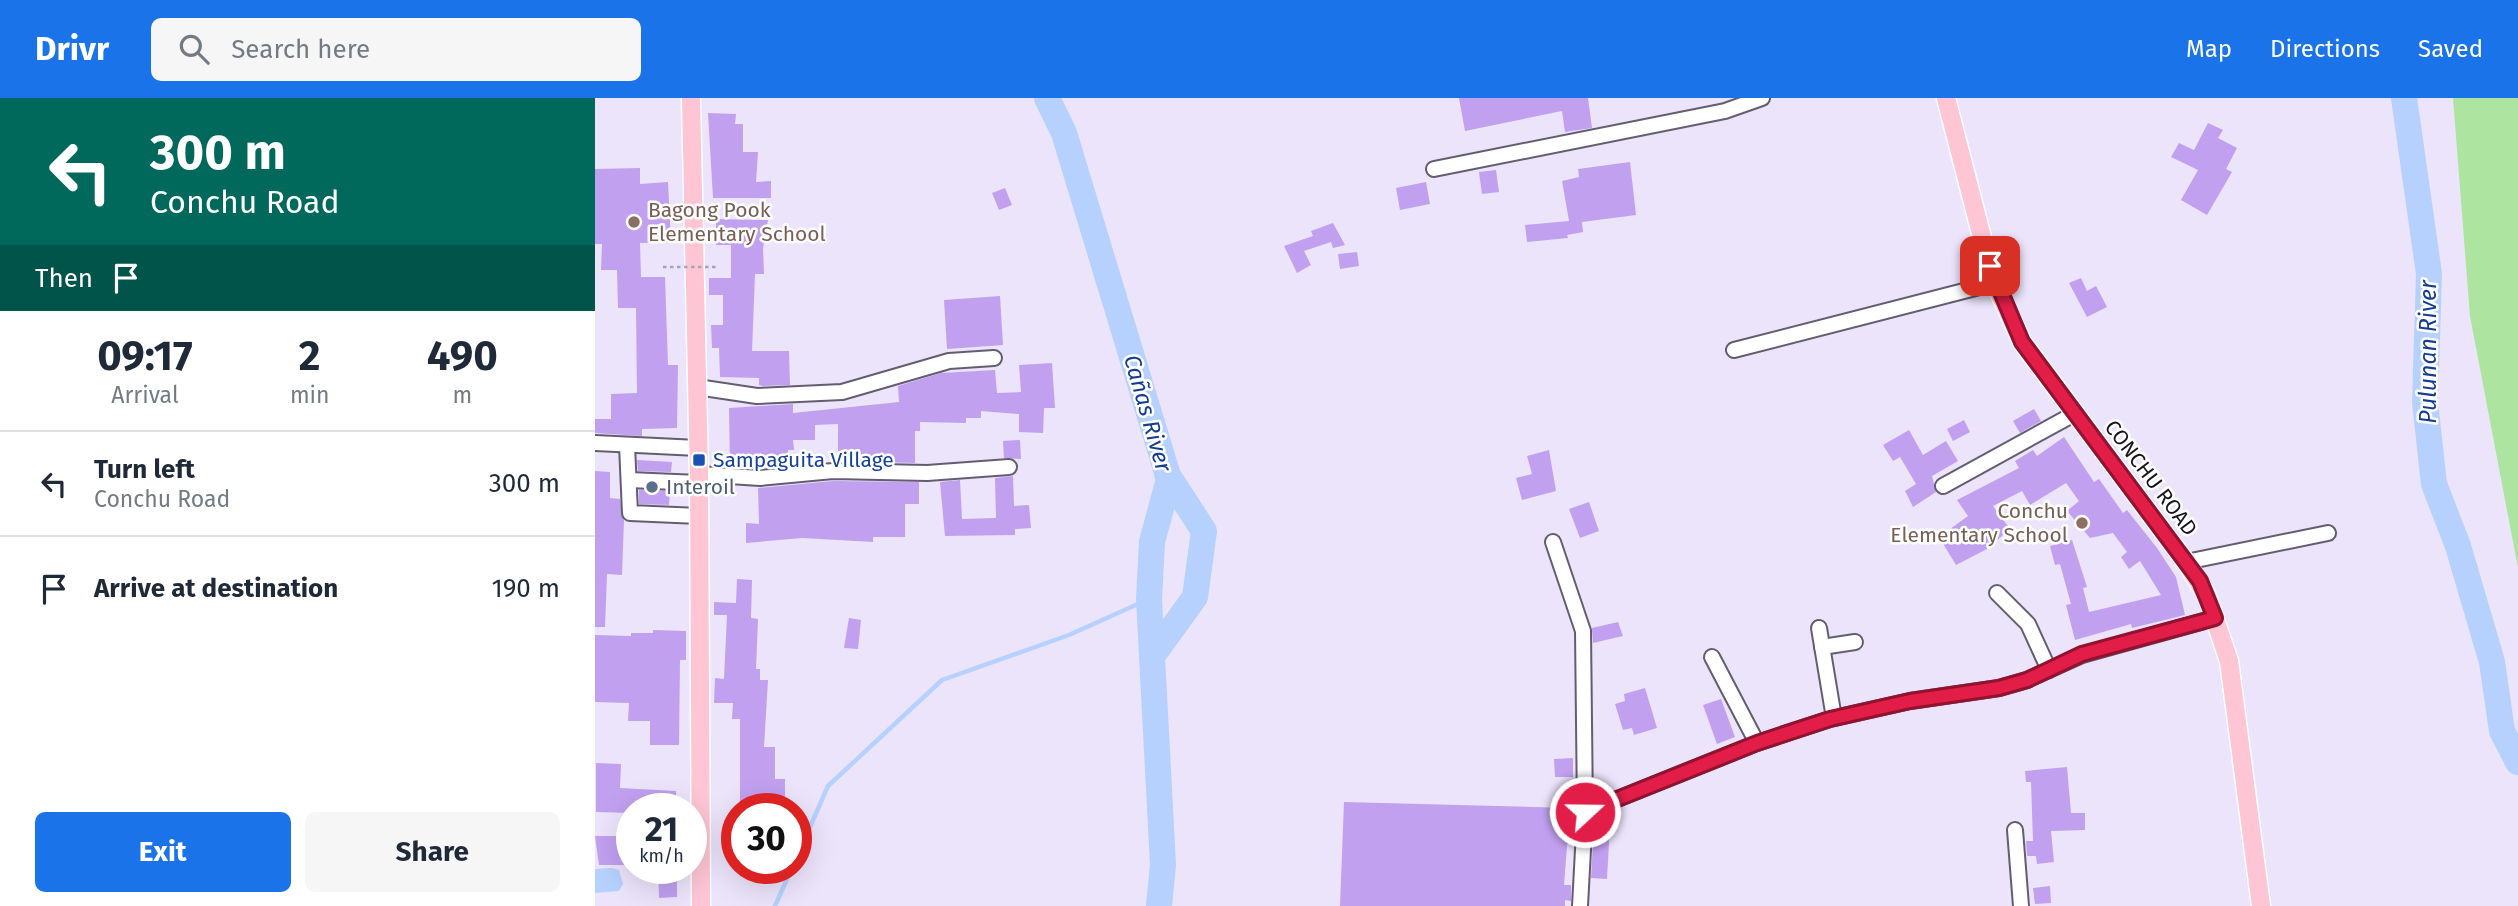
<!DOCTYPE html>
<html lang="en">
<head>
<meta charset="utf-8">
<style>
  body { margin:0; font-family:"Fira Sans",sans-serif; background:#f6f6f7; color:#1f2937; height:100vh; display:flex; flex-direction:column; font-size:26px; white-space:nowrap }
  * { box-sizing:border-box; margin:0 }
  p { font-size:23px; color:#747a83 }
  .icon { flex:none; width:38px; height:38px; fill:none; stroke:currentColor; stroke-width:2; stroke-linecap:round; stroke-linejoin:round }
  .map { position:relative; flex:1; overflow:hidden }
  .sheet { display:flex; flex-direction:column; background:#fff; width:595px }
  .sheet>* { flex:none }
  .guide { background:#00695c; color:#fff; overflow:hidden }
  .speed { position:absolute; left:21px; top:695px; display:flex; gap:14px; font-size:35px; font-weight:700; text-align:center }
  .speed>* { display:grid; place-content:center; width:91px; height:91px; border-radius:50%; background:#fff; box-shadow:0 7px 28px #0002; line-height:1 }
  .speed small { font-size:18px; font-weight:400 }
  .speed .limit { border:10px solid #d22; background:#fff; color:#111 }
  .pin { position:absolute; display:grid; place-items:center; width:60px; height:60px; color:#fff; margin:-30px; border-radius:14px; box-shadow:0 4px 10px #0006 }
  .me { position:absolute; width:77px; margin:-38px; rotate:69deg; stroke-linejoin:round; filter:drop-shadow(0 0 5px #0008) }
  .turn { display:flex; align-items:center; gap:24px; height:147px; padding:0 35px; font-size:32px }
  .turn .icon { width:91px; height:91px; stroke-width:2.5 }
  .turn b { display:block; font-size:49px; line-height:60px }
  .then { display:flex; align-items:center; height:66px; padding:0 35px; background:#0003; gap:14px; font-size:26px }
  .eta { display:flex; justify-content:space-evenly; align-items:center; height:119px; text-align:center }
  .eta b { font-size:42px; font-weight:700; line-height:49px }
  .cta { display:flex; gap:14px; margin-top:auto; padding:14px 35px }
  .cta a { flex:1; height:80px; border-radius:10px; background:#1a73e8; color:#fff; font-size:28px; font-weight:700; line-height:80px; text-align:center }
  .cta a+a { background:#f6f6f7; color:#1f2937 }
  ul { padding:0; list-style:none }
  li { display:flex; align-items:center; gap:21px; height:105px; padding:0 35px; border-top:2px solid #e0e1e3 }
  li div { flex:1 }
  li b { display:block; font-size:26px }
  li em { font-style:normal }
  header { display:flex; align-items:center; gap:42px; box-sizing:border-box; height:98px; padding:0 35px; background:#1a73e8; color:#fff }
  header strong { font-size:33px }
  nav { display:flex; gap:38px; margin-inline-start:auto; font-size:24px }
  .search { width:490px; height:63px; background:#f6f6f7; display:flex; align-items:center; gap:18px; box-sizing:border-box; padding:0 24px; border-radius:10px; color:#747a83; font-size:26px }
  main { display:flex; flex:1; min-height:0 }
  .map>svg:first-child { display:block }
  .green { fill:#ace4a0 }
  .water { fill:#b7d1ff }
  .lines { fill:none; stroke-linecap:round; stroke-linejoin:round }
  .stream { stroke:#b7d1ff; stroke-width:4.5 }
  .river { stroke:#b7d1ff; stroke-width:26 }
  .building { fill:#c1a0f0 }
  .minor-casing { stroke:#645d70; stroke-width:18 }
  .major-casing { stroke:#fff; stroke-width:21 }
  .minor { stroke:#fff; stroke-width:14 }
  .major { stroke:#fec5d4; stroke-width:18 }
  .path-bridge { stroke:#a9a2b5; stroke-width:2.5; stroke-dasharray:3.5 3.5; stroke-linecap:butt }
  .route-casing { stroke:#92132f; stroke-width:18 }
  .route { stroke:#e11d48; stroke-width:12 }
  .education-dot { fill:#8d6e63; stroke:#fff; stroke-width:2.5 }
  .transit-dot { fill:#1a4fb4; stroke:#fff; stroke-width:2.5 }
  .service-dot { fill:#5c6f8a; stroke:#fff; stroke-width:2.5 }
  .labels { text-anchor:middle; stroke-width:5; stroke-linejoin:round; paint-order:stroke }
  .education-label { font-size:21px; fill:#785e54; stroke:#fff; text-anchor:start }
  .transit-label { font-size:21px; fill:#164399; stroke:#fff; text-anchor:start }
  .street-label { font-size:21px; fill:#16131b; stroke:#fff }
  .service-label { font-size:21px; fill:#4e5e75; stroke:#fff; text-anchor:start }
  .water-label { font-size:23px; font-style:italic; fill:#143d92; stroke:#fff }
</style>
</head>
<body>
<header>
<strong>Drivr</strong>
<div class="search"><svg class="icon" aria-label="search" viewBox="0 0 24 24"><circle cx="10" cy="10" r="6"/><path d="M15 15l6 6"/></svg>Search here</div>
<nav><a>Map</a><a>Directions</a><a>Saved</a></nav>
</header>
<main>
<section class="sheet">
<div class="guide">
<div class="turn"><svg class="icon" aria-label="left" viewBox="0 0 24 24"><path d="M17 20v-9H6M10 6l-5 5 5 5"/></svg><div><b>300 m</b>Conchu Road</div></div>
<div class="then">Then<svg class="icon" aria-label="arrive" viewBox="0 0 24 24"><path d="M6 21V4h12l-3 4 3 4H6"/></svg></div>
</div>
<div class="eta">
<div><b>09:17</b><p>Arrival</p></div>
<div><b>2</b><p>min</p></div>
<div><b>490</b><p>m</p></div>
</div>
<ul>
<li><svg class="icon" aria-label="left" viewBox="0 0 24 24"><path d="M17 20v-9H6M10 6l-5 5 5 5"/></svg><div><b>Turn left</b><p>Conchu Road</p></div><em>300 m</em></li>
<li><svg class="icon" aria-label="arrive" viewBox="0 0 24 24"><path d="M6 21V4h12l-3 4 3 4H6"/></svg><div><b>Arrive at destination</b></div><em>190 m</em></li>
</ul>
<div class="cta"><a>Exit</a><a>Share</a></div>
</section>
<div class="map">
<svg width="1923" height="808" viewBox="0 0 1923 808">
  <rect width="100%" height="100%" fill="#ece4fb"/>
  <polygon class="green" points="1858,0 1923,0 1923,470 1875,218"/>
  <polygon class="water" points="17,770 24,772 28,786 24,793 0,795 0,771"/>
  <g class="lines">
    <g class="stream">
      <polyline points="201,761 233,688 347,582 474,537 554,501"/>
      <polyline points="180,808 197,770"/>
    </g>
    <g class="river">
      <polyline points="452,0 469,35 574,381 557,444 554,501 568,767 564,808"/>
      <polyline points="1809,0 1834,176 1830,304 1839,386 1863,448 1897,564 1907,633 1923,664"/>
      <polyline points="558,557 600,499 609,433 572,376"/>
    </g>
  </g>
  <g class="building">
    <polygon points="864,0 993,0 997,30 970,34 967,13 870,33"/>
    <polygon points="113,15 141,16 140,26 148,26 148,54 163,54 161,84 176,83 176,100 118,100"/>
    <polygon points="1613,25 1628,32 1623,40 1642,50 1631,71 1637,74 1612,117 1586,102 1603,72 1576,59 1584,45 1599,52"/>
    <polygon points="1035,64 1041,117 987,124 988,134 972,137 973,140 932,144 930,127 974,123 967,83 984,79 983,71"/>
    <polygon points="45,70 45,86 73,84 76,144 45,145 46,179 70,179 73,267 83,267 82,330 47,331 47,338 0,335 0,321 16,321 16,296 42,295 41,210 23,210 22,172 6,172 7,146 0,146 0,71"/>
    <polygon points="901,72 904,94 887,96 884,74"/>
    <polygon points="831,84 835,106 805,112 801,90"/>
    <polygon points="410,90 417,107 404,112 397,95"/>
    <polygon points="121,121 173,122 168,150 169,176 160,176 157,253 194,253 195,287 168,288 164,287 164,280 125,279 124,250 117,250 116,227 128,227 128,197 114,197 114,180 136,180 136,147 121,147"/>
    <polygon points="738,125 750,147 738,150 736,144 709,153 716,167 702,175 689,148 718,138 716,133"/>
    <polygon points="762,154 764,168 745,171 743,156"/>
    <polygon points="1486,180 1492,193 1501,188 1512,209 1492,219 1474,185"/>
    <polygon points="405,198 408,247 352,251 349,202"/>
    <polygon points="457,265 460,310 449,310 448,335 424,334 424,316 386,313 386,320 371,320 371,325 325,324 325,333 320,333 320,365 243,363 243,326 220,327 220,342 198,342 199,352 193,352 193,368 135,368 134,310 198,306 198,315 304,304 303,288 346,275 400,272 402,295 426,294 424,267"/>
    <polygon points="1439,311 1446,323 1425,335 1418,323"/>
    <polygon points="1369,322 1375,334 1358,343 1352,331"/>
    <polygon points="1314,332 1328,357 1351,343 1363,363 1337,378 1341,394 1318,409 1310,393 1321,386 1305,359 1298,363 1288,347"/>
    <polygon points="1469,339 1499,384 1504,381 1528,415 1532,412 1562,450 1581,479 1590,517 1537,530 1536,526 1480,542 1471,507 1476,506 1465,466 1460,467 1455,448 1477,442 1492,489 1488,490 1494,514 1566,497 1545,463 1534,471 1526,459 1532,454 1518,435 1495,440 1472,413 1484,403 1471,385 1435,407 1427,393 1398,408 1415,431 1392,451 1361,467 1344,439 1373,418 1362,402 1424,370 1420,363 1438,352 1442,358"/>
    <polygon points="425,342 426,361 409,360 408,343"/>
    <polygon points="954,352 961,393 927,402 921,380 937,376 932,358"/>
    <polygon points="42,362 77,364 76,374 43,373"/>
    <polygon points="0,373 15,374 15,400 25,401 29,422 27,477 12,476 10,529 0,529"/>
    <polygon points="418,378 419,408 434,407 436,430 420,431 420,437 350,438 345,384 365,382 367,421 401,420 400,380"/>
    <polygon points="238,383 324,384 324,406 310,406 310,439 278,439 278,444 207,440 151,445 151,425 164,426 163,390"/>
    <polygon points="44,392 75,393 74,407 44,406"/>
    <polygon points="994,404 1004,433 985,440 974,411"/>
    <polygon points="142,481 157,482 156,520 163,521 161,571 165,571 165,582 173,582 169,649 180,649 180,681 190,681 190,708 145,706 145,621 137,621 138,605 119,605 120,580 129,581 132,517 119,517 119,504 141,505"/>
    <polygon points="254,520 266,522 263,551 249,550"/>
    <polygon points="1023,524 1028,538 998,545 997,530"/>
    <polygon points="58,532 91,533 91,562 85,562 84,647 55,647 55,623 33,623 34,605 0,604 0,537 36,538 36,535 58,535"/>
    <polygon points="1050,590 1062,630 1039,637 1037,630 1028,632 1020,606 1030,603 1029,596"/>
    <polygon points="1126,601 1140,639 1122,646 1108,607"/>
    <polygon points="978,660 978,679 960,679 959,661"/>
    <polygon points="1,665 26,666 25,690 81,693 81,709 37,708 37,715 1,714"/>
    <polygon points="1472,669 1476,715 1490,715 1490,732 1456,733 1459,764 1442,766 1441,758 1432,758 1431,743 1438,743 1436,684 1431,684 1430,673"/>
    <polygon points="749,704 975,710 969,787 976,787 976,803 970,802 970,808 745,808"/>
    <polygon points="999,726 1015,727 1012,781 996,780"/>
    <polygon points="0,738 37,738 37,767 4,767"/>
    <polygon points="63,770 82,770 82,799 64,800"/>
    <polygon points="1455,788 1456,805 1440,806 1438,790"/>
  </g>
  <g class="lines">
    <g class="minor-casing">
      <g id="minor">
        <polyline points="839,71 1130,13 1167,0"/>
        <polyline points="1139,252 1400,185"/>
        <polyline points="102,289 162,298 247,294 354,263 399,260"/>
        <polyline points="0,345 103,350"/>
        <polyline points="32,347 35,415 104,418"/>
        <polyline points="104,376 165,380 238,373 332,375 414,369"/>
        <polyline points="34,382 104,385"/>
        <polyline points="1348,388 1479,316"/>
        <polyline points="958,444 988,533 990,714"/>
        <polyline points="1591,464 1733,435"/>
        <polyline points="1402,495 1433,526 1454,572"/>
        <polyline points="1224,530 1239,620"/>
        <polyline points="1227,549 1260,544"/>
        <polyline points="1117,559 1162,645"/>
        <polyline points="1420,732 1426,808"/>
        <polyline points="985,808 990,714 1162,645 1235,621 1315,603 1404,590 1432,582 1487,557 1620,520"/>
      </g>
    </g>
    <g class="major-casing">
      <g id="major">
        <polyline points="96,0 104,376 106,808"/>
        <polyline points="1351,0 1390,151 1400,185 1427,244 1591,464 1612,498 1634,563 1666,808"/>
      </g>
    </g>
    <use href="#minor" class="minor"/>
    <use href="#major" class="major"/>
    <polyline class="path-bridge" points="68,169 124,169"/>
  </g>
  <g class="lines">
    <g class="route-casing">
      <polyline id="route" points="990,714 1162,645 1235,621 1315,603 1404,590 1432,582 1487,556 1620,520 1605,483 1427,244 1395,168"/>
    </g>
    <use href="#route" class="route"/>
  </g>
  <g class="education-dot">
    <circle cx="39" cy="124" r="7"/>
    <circle cx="1487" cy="425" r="7"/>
  </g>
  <rect class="transit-dot" x="97" y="355" width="14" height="14" rx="3.5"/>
  <circle class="service-dot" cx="57" cy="389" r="7"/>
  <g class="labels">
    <g class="education-label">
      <text x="53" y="119">Bagong Pook<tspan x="53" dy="24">Elementary School</tspan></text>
      <text x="1473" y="420" text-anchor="end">Conchu<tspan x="1473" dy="24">Elementary School</tspan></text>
    </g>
    <g class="transit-label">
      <text x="118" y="369">Sampaguita Village</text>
    </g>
    <g class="street-label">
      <text transform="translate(1556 380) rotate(53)" y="7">CONCHU ROAD</text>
    </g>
    <g class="service-label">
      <text x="71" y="396">Interoil</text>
    </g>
    <g class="water-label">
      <text transform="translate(1833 254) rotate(-90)" y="8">Pulunan River</text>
      <text transform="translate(553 315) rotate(74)" y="8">Cañas River</text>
    </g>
  </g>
</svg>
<div class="speed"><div>21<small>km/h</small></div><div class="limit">30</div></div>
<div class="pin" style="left:1395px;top:168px;background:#d93025"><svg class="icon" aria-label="arrive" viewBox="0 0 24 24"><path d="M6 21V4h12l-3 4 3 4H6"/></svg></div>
<svg class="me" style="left:990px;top:714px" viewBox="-20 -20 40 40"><circle r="17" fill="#e11d48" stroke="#fff" stroke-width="3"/><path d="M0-11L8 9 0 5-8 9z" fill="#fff"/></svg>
</div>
</main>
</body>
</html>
